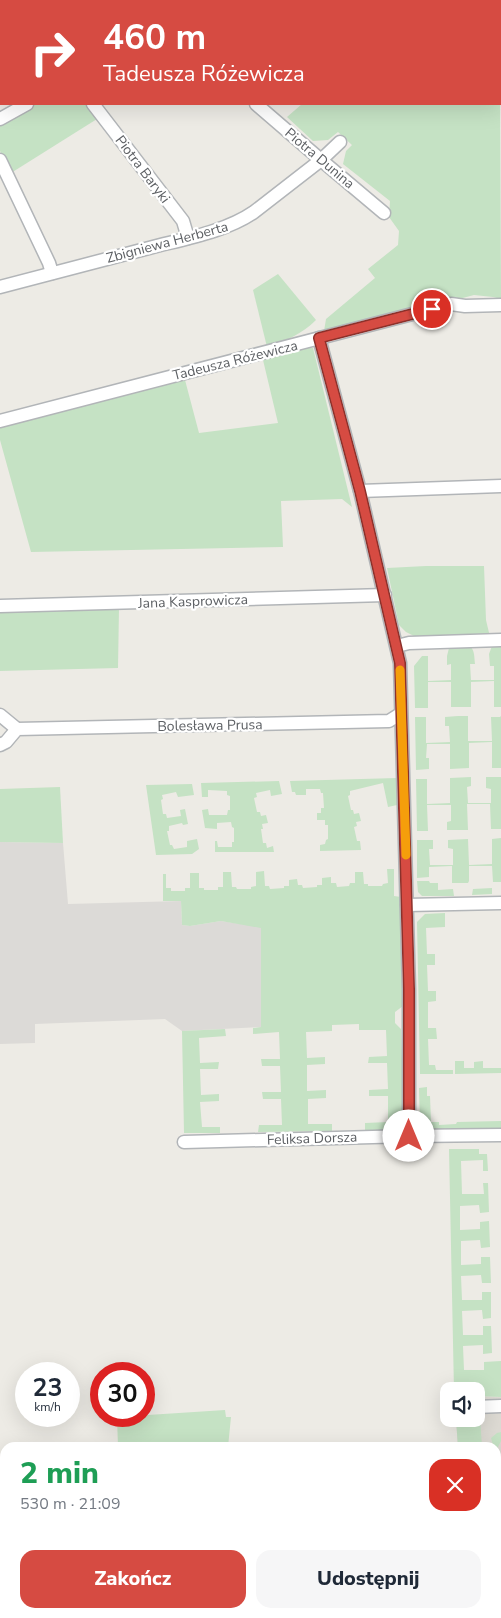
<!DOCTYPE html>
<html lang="pl">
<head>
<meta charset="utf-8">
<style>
  body { margin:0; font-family:"Nunito Sans",sans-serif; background:#f6f6f7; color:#1f2937; height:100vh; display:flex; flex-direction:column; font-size:19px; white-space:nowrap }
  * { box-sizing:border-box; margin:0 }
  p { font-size:16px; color:#747a83 }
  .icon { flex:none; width:28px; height:28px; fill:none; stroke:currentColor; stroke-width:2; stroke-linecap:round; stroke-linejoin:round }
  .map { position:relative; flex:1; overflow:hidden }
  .sheet { position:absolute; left:0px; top:1442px; width:501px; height:176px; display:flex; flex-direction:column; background:#fff; border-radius:15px 15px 0 0; box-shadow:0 5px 20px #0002 }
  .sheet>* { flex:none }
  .banner { position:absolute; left:0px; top:0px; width:501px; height:105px; box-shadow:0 5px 20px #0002; background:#d64b42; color:#fff; overflow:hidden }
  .tools { position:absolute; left:440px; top:1382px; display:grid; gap:10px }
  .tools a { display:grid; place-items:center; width:45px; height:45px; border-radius:10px; background:#fff; box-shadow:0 5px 20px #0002; font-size:25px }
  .speed { position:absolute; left:15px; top:1362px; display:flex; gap:10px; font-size:25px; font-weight:700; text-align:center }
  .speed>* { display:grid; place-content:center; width:65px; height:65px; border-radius:50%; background:#fff; box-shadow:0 5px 20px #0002; line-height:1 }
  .speed small { font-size:12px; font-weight:400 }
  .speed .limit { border:8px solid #d22; background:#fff; color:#111 }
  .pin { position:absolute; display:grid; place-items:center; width:42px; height:42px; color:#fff; margin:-21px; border:2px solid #fff; border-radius:50%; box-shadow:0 1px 5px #0007 }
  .me { position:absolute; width:55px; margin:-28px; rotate:0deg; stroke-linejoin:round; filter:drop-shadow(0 0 4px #0008) }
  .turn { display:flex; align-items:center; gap:18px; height:105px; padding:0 20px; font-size:22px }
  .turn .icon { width:65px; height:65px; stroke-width:2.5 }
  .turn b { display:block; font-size:35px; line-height:42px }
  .round { display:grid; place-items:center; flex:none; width:52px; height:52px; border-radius:15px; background:#f6f6f7 }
  .headline { display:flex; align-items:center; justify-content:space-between; height:85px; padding:0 20px }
  h1 { font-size:30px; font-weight:800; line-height:38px; color:#1e9e55 }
  .action { display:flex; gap:10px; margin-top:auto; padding:10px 20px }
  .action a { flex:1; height:58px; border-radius:15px; background:#d64b42; color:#fff; font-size:20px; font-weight:800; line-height:58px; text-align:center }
  .action a+a { background:#f6f6f7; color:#1f2937 }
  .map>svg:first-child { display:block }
  .industrial { fill:#dcdad7 }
  .education { fill:#dddad3 }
  .green { fill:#c5e2c4 }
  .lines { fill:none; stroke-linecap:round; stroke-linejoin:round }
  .minor-casing { stroke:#b2b5b8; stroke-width:15 }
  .secondary-casing { stroke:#b1b4b8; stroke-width:20 }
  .minor { stroke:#fff; stroke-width:12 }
  .secondary { stroke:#fff; stroke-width:18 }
  .route-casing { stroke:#8b312b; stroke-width:12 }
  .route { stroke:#d64b42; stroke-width:9 }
  .slow { stroke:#f59e0b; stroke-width:9 }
  .labels { text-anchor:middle; stroke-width:4.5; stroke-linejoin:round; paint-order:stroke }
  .street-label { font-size:14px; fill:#5d6064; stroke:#fff }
</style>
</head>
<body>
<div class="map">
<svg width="501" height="1618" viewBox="0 0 501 1618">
  <rect width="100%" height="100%" fill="#edebe5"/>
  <polygon class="industrial" points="0,842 63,843 68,904 181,901 182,925 190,926 221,921 261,927 261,1027 182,1031 165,1019 35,1024 35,1043 0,1044"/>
  <polygon class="education" points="476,1396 501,1397 501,1618 469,1618 468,1614 496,1614 496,1448 458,1447 456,1419 476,1419"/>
  <g class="green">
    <polygon points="235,0 385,0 386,1 237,1"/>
    <polygon points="500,95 501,299 493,297 474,295 346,329 324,331 326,319 375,278 368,269 398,245 399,231 389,217 390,201 343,164 346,151 352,145 338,132 328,140 313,141 287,117 302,104 500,104"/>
    <polygon points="36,104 86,104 97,119 11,173 0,151 0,126"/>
    <path d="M278,274L316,320C302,334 286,341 267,347L253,290Z"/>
    <polygon points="301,348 313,348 352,507 342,499 281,501 283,547 31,552 0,440 0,428 185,380 199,433 278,423 263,360"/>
    <polygon points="426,566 484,566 486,620 490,637 414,636 406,632 399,625 387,568"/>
    <polygon points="119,608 118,668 0,671 0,611"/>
    <path d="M470,646C475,651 474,657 475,664H470L471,680H494V666H490L489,654L492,646L501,647V707H494V681L471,682V707H451V682H428V708H415L414,666L422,656H428V681L451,680V664L447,665V656L449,648Z"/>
    <polygon points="458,716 468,716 468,741 492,741 491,717 500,717 501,716 501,768 492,768 492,742 469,743 469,768 450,769 450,744 427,744 426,758 429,758 429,769 416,770 415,717 426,717 426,743 450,742 449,726 445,726 445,717"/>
    <polygon points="471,777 471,786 467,787 468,803 491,803 491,789 486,788 486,777 501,777 501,829 491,829 490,804 467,804 468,830 447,830 447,822 451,821 451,805 427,805 428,831 417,831 416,779 427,779 427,804 450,803 450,778"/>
    <polygon points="397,778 397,805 388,807 383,783 350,791 350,795 348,796 351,810 353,810 354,814 359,813 361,821 356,822 357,826 354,827 357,841 360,841 361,850 320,851 320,845 325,844 326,840 328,839 328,825 325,825 325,820 317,820 317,813 321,813 321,808 324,808 323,793 321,793 320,789 306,789 306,795 296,795 295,792 292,792 290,781"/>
    <polygon points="279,781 282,794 271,796 270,790 256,793 257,797 254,798 257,812 260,812 261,816 266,815 268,823 262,824 263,829 261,829 263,843 266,843 267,848 273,846 274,852 215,852 215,841 217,841 218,847 232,847 232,842 234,842 234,828 232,827 231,822 217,823 217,829 205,828 202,810 208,809 209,815 227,815 228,810 230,810 230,796 227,795 227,791 208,790 208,797 202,797 201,783"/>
    <polygon points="192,784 194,795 178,797 176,792 162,795 163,799 161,800 163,814 166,814 167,818 181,816 180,810 185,809 188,824 183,825 182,823 169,826 169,831 167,831 170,845 172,845 174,849 187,847 187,841 197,839 199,849 192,854 156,855 146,785"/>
    <polygon points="60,787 63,843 0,842 0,789"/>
    <polygon points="501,838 501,882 493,882 492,866 469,866 469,881 468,883 452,883 452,866 429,867 429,877 417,878 417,840 433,840 433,849 429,849 430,865 453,865 453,849 448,848 448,840 468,839 469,865 492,864 492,839"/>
    <polygon points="387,869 394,869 394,896 401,897 403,1006 395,1012 395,1023 401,1029 404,1123 397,1130 365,1131 365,1123 388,1122 388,1096 369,1096 369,1090 388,1089 387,1063 368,1063 369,1057 387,1056 386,1030 359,1030 359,1024 332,1025 332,1031 306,1032 307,1058 325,1057 325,1064 307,1065 307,1091 326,1090 326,1098 308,1099 308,1124 332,1124 332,1131 258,1132 259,1125 282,1125 281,1099 263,1099 262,1092 281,1092 280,1066 262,1066 261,1059 280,1059 279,1032 253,1034 253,1028 261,1027 261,928 221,921 190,926 182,925 181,901 163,901 163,874 166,874 166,888 171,888 171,891 185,891 185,888 190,888 190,873 199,873 199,888 204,888 204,890 218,890 218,887 223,887 223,872 231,872 232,887 236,887 237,889 251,889 251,887 256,886 256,872 264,871 265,886 269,886 270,889 284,888 284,886 289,886 289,880 297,879 298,885 302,885 303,888 317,887 317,885 322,885 322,878 331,877 331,883 336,883 337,887 349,886 350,883 355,883 355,872 363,872 364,884 368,884 368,886 382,886 383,884 388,883"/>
    <polygon points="417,881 429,881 430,883 438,883 438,890 453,889 454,896 422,896 418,892"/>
    <polygon points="492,888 492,894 472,895 473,889"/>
    <polygon points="445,913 445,927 426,928 427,954 435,954 435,965 427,965 428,991 436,991 436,1001 428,1002 428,1028 436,1028 437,1039 428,1039 429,1065 435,1065 436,1070 453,1070 453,1074 420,1074 417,922 425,914"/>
    <polygon points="225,1029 226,1036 199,1038 200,1063 219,1062 218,1069 200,1069 201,1095 219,1094 219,1101 200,1102 202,1127 220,1127 220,1133 184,1133 182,1031"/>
    <polygon points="455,1061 464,1061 464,1068 474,1068 474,1062 483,1061 483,1068 501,1068 501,1073 455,1074"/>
    <polygon points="427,1087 427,1096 430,1096 431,1122 439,1122 439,1125 456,1124 457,1122 501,1121 501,1128 427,1130 420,1123 419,1088"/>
    <polygon points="449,1149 479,1149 479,1154 487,1154 488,1171 483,1171 483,1160 461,1161 462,1194 484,1194 483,1183 488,1183 489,1212 480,1213 479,1205 460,1206 460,1230 480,1229 480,1222 489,1221 490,1247 481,1248 480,1240 461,1241 461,1265 481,1264 481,1257 490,1257 491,1283 482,1283 481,1275 461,1276 462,1300 482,1300 482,1292 491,1292 491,1318 483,1319 482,1310 462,1311 463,1335 483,1335 483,1326 491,1326 492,1353 483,1354 483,1345 463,1346 464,1370 484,1370 484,1362 501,1361 501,1397 476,1396 476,1391 454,1391"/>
    <polygon points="225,1410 226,1417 231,1417 228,1447 118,1447 117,1417"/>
    <polygon points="476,1417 480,1417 482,1447 458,1447 456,1419 476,1419"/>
    <polygon points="501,1432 501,1441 497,1449 493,1445 491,1438 497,1433"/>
    <polygon points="496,1541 501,1541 501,1618 469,1618 468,1614 496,1614"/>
    <rect x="100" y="1614" width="80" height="4"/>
  </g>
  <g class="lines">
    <g class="minor-casing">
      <g id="minor">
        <polyline points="129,0 131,1"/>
        <polyline points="93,104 183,221 188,238"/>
        <polyline points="256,104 321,160 384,213"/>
        <polyline points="0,119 27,104"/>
        <polyline points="0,160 49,263 52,273"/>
        <path d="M0,287C50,274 99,261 149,248C183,239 225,232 254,212L321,160L340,142"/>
        <polyline points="319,338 360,491 400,663 409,989 409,1136"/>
        <polyline points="0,421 451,304 465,306 501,305"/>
        <polyline points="360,491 501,486"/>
        <polyline points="0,606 385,595"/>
        <polyline points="397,646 409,643 501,640"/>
        <polyline points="0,715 17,729"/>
        <polyline points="0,745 6,742 17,729 389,721 400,714"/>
        <polyline points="407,905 501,903"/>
        <polyline points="184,1142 409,1136 501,1135"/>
        <polyline points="476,1407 501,1406"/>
      </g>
    </g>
    <g class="secondary-casing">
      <g id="secondary">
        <polyline points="425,0 426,1"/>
        <polyline points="500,64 501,65"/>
      </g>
    </g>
    <use href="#minor" class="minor"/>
    <use href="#secondary" class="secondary"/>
  </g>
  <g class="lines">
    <g class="route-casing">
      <polyline id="route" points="409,1136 409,989 400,663 360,491 319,338 432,309"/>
    </g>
    <use href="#route" class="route"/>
    <polyline class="slow" points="400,670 406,855"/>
  </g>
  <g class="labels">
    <g class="street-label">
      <text transform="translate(320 158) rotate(40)" y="5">Piotra Dunina</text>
      <text transform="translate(143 169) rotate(53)" y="5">Piotra Baryki</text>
      <text transform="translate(167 242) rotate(-15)" y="5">Zbigniewa Herberta</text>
      <text transform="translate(235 360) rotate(-14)" y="5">Tadeusza Różewicza</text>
      <text transform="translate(193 601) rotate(-2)" y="5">Jana Kasprowicza</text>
      <text transform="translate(210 725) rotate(-1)" y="5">Bolesława Prusa</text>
      <text transform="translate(312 1138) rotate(-2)" y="5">Feliksa Dorsza</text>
    </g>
  </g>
</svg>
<div class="tools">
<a><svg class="icon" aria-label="sound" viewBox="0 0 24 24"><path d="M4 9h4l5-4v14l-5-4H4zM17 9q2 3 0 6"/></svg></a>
</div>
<div class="speed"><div>23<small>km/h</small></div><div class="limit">30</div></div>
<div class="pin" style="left:432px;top:309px;background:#d93025"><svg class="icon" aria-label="arrive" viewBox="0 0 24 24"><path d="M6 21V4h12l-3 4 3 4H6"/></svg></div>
<svg class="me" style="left:409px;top:1136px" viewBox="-20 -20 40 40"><circle r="19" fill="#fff"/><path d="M0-13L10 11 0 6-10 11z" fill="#d64b42"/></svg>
<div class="banner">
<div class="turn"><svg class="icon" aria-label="right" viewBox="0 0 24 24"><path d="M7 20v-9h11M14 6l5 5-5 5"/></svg><div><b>460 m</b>Tadeusza Różewicza</div></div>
</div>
<section class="sheet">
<div class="headline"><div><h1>2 min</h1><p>530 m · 21:09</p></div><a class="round" style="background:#d93025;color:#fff"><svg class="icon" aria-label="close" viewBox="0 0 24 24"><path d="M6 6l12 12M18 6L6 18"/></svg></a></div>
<div class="action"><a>Zakończ</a><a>Udostępnij</a></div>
</section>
</div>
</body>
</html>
